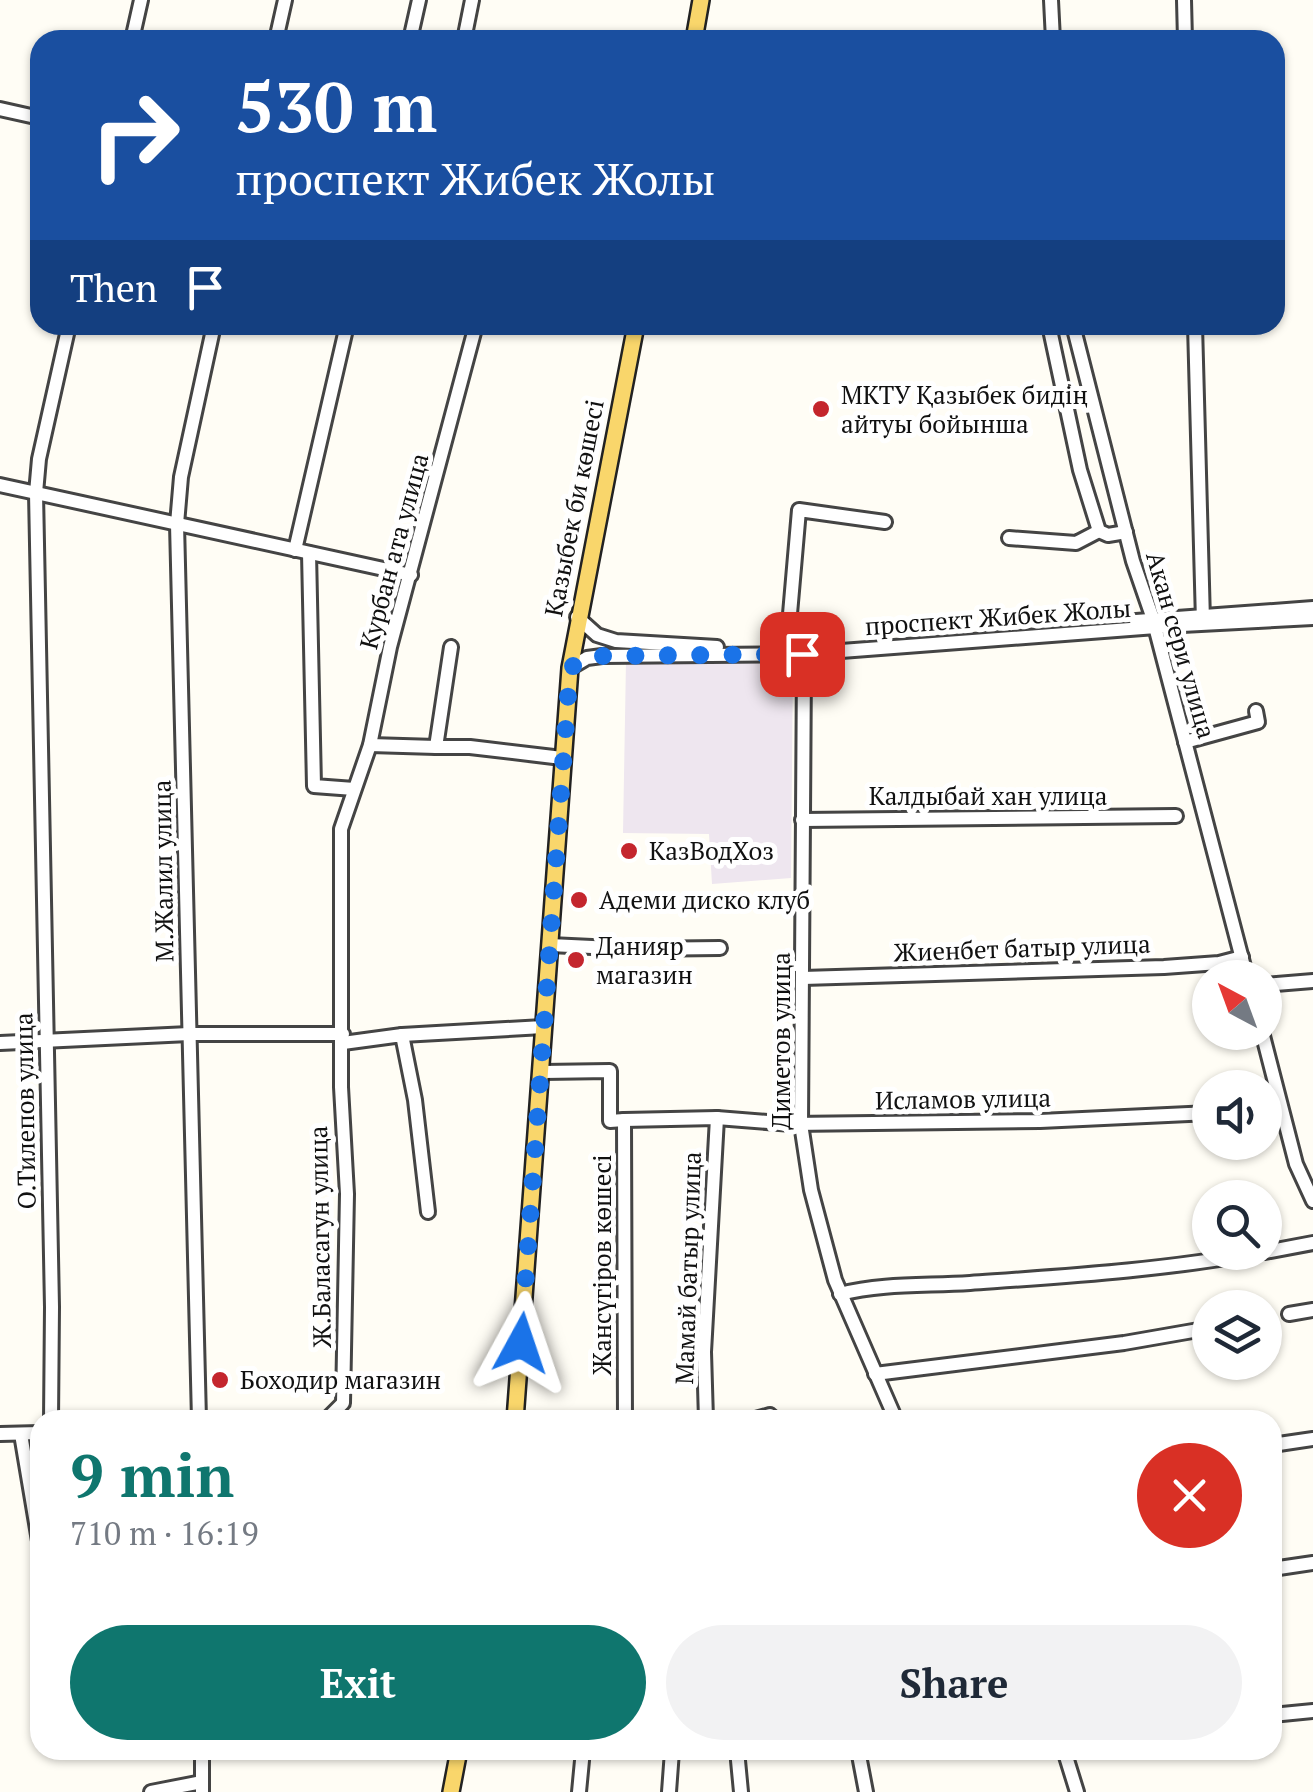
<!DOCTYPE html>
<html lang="en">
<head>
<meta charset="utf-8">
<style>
  body { margin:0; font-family:"PT Serif",serif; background:#f2f2f3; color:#1f2937; height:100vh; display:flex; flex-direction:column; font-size:38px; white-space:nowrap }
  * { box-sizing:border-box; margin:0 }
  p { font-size:32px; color:#747a83 }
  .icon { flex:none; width:55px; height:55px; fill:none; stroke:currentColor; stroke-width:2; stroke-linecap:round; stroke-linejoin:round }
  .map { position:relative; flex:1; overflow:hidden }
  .panel { position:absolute; left:30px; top:1410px; width:1252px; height:350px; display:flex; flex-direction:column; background:#fff; border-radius:30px; box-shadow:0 2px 8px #0004 }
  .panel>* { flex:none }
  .banner { position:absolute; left:30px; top:30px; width:1255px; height:305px; border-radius:30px; box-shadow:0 2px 8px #0004; background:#1a4fa0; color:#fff; overflow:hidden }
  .needle { width:65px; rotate:319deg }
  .buttons { position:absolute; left:1192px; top:960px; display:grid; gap:20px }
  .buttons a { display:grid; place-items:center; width:90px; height:90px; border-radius:50%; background:#fff; box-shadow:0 2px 8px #0004; font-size:50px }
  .pin { position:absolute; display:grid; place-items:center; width:85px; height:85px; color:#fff; margin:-42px; border-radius:20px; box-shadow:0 5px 15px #0006 }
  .me { position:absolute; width:110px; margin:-55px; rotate:5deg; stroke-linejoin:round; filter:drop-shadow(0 0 8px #0008) }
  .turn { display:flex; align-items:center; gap:35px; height:210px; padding:0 40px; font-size:45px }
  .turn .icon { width:130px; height:130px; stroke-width:2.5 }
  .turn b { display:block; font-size:70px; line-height:85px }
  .then { display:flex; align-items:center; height:95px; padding:0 40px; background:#0003; gap:20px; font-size:38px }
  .round { display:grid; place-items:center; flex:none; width:105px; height:105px; border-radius:52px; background:#f2f2f3 }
  .overview { display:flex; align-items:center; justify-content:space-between; height:170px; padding:0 40px }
  h1 { font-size:60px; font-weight:700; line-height:75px; color:#0f766e }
  .button { display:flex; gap:20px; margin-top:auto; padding:20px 40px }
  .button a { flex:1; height:115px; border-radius:60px; background:#0f766e; color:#fff; font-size:40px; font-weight:700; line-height:115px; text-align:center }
  .button a+a { background:#f2f2f3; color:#1f2937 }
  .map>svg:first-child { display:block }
  .industrial { fill:#eee6ef }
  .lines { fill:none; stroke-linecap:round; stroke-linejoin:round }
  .minor-casing { stroke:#444; stroke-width:18 }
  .major-casing { stroke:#222; stroke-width:20 }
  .minor { stroke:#fff; stroke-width:12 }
  .major { stroke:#f9d66b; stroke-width:15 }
  .route { stroke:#1a73e8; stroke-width:18; stroke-dasharray:0 32.4 }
  .poi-dot { fill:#c4262e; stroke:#fff; stroke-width:4 }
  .labels { text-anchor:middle; stroke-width:10; stroke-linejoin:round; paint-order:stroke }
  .poi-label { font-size:25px; fill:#111; stroke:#fff; text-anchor:start }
  .street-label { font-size:25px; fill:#111; stroke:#fff }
</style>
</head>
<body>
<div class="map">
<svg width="1313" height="1792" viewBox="0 0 1313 1792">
  <rect width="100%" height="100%" fill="#fffdf5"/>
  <polygon class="industrial" points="626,661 793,662 791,878 712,884 709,834 623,833"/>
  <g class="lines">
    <g class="minor-casing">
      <g id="minor">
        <polyline points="1051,0 1053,40"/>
        <polyline points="1184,0 1185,40"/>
        <polyline points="132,40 141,0"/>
        <polyline points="276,40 285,0"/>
        <polyline points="410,40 419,0"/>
        <polyline points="464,40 472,0"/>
        <polyline points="0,109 40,118"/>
        <polyline points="1049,325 1080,470 1099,531 1108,535 1126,532"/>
        <polyline points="1073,325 1133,561 1153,619 1247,978"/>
        <polyline points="1195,325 1203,621"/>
        <polyline points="0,485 411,575"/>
        <polyline points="885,522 799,510 788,637 801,646 804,661 801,1124 811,1190 835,1280 896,1420"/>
        <polyline points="1009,538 1076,543 1099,531"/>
        <polyline points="295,550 347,325"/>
        <polyline points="309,553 314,786 354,789"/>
        <polyline points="577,617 597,635 616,641 717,647"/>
        <polyline points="1136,621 1313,608"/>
        <polyline points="451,647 436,747 470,747 562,758"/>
        <polyline points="570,668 587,658 602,656 802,654 1182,625 1313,618"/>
        <polyline points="1185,742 1258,722 1256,711"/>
        <polyline points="370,745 436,747"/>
        <polyline points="802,820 1176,816"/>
        <polyline points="550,945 634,949 720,948"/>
        <polyline points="803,978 1164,967 1219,963 1242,957"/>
        <polyline points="1265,985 1313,981"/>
        <polyline points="1262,1032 1296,1164 1313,1201"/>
        <polyline points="402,1035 543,1027"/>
        <polyline points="0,1043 189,1034 343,1034"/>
        <polyline points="343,1043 402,1035 415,1100 428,1212"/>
        <polyline points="543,1072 610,1071 610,1121 624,1120 625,1420"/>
        <polyline points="624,1120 717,1118 792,1124 1040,1121 1210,1113"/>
        <polyline points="1265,1252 1313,1243"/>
        <path d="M840,1294C883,1283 926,1286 970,1283C1067,1276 1165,1270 1261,1252"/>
        <polyline points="1289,1314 1313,1310"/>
        <polyline points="1265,1321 1266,1321"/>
        <polyline points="875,1374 1124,1343 1210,1328"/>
        <polyline points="51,1420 52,1307 36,493 39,459 69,325"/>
        <polyline points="199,1420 177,524 181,477 214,325"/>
        <polyline points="326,1420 343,1403 347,1194 341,1087 341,829 370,745 390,647 476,325"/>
        <polyline points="706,1420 704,1352 717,1118"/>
        <polyline points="752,1420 770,1415"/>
        <polyline points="0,1434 40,1433"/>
        <polyline points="21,1434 40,1547"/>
        <polyline points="1272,1445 1313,1439"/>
        <polyline points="1272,1569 1313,1563"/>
        <polyline points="1272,1715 1313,1711"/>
        <polyline points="202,1750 202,1792"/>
        <polyline points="737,1750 741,1792"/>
        <polyline points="858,1750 866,1792"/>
        <polyline points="1064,1750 1077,1792"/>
        <polyline points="151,1792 202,1782"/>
        <polyline points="579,1792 583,1750"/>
        <polyline points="669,1792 672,1751"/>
      </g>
    </g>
    <g class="major-casing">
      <g id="major">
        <polyline points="694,40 701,0"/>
        <polyline points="515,1420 570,668 636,325"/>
        <polyline points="451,1792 459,1750"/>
      </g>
    </g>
    <use href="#minor" class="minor"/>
    <use href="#major" class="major"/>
  </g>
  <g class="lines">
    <polyline class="route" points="521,1343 570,668 586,658 602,656 802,654"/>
  </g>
  <g class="poi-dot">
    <circle cx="821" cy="409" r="10"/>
    <circle cx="629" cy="851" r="10"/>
    <circle cx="579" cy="900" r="10"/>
    <circle cx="576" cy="960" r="10"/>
    <circle cx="220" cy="1380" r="10"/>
  </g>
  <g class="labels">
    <g class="poi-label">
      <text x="841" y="404">МКТУ Қазыбек бидің<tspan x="841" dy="29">айтуы бойынша</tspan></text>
      <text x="649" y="860">КазВодХоз</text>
      <text x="599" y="909">Адеми диско клуб</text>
      <text x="596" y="955">Данияр<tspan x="596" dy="29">магазин</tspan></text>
      <text x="240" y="1389">Боходир магазин</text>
    </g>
    <g class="street-label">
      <text transform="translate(574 508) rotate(-79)" y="9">Қазыбек би көшесі</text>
      <text transform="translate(394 551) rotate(-75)" y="9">Курбан ата улица</text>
      <text transform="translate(998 617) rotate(-4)" y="9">проспект Жибек Жолы</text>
      <text transform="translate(1181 645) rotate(74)" y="9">Акан сери улица</text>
      <text x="988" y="805">Калдыбай хан улица</text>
      <text transform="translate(163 871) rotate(-91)" y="9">М.Жалил улица</text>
      <text transform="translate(1022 948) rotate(-2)" y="9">Жиенбет батыр улица</text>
      <text transform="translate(781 1041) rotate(-90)" y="9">Диметов улица</text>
      <text transform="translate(963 1099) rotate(-1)" y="9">Исламов улица</text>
      <text transform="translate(25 1111) rotate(-91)" y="9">О.Тилепов улица</text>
      <text transform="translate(320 1237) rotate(-91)" y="9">Ж.Баласагун улица</text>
      <text transform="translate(602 1265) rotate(-90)" y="9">Жансүгіров көшесі</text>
      <text transform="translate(688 1268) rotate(-88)" y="9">Мамай батыр улица</text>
    </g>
  </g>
</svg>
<div class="buttons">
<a><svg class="needle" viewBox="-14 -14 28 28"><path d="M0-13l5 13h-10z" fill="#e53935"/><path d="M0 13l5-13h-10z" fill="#747a83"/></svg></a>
<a><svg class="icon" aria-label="sound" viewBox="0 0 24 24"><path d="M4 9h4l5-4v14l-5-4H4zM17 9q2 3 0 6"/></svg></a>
<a><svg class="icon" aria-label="search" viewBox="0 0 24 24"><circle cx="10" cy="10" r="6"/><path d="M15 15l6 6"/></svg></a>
<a><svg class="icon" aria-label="layers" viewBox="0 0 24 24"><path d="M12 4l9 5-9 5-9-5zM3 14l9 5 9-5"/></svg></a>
</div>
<div class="pin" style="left:802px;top:654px;background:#d93025"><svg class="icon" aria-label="arrive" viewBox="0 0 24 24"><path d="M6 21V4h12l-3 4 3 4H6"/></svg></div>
<svg class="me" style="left:521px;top:1343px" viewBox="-20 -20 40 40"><path d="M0-17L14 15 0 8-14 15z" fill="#1a73e8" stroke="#fff" stroke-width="4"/></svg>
<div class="banner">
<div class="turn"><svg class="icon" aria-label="right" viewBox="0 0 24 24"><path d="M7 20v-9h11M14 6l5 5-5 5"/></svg><div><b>530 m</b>проспект Жибек Жолы</div></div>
<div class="then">Then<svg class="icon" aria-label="arrive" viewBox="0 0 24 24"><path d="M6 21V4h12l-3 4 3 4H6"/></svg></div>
</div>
<section class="panel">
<div class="overview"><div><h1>9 min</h1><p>710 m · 16:19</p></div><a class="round" style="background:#d93025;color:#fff"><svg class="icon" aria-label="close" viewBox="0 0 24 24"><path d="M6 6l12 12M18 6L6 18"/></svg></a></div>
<div class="button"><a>Exit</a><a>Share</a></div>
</section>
</div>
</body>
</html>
